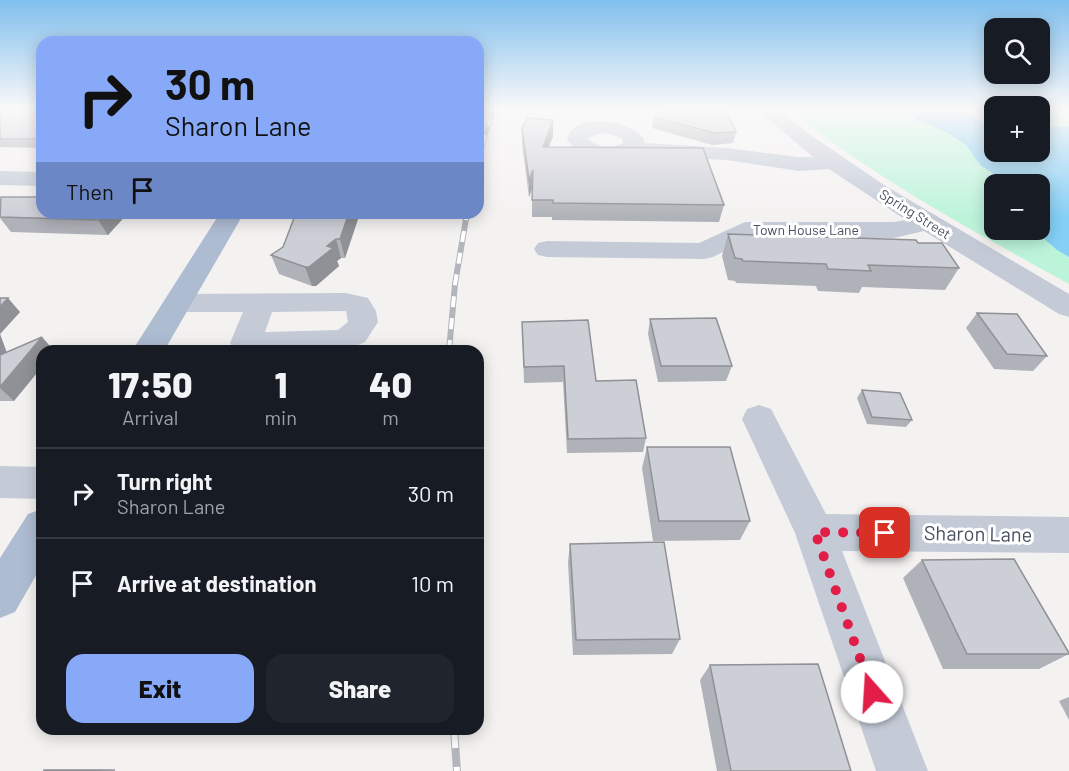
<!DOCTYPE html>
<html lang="en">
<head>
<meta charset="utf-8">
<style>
  body { margin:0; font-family:Barlow,sans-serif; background:#20242c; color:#f1f3f6; height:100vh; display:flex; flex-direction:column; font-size:22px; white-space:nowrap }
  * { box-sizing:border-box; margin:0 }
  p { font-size:20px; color:#9ea1a6 }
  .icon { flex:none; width:33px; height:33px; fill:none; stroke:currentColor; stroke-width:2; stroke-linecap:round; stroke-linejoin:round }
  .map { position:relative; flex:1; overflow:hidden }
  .drawer { position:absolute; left:36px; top:345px; width:448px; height:390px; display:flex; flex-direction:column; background:#171b24; border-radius:18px; box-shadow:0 3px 15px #0003 }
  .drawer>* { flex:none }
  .hud { position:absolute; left:36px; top:36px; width:448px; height:183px; border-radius:18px; box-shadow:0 3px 15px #0003; background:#87a9f7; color:#111; overflow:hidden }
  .fabs { position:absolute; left:984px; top:18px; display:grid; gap:12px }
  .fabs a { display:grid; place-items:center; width:66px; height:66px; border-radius:12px; background:#171b24; box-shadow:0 3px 15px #0003; font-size:30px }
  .pin { position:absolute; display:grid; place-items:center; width:51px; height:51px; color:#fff; margin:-26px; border-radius:12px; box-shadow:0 3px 9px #0006 }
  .me { position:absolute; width:66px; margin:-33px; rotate:341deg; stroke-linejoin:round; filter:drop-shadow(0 0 4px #0008) }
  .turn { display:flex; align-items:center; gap:21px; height:126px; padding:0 30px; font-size:27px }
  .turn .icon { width:78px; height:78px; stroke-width:2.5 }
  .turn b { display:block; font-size:42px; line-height:51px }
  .then { display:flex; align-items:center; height:57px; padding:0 30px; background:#0003; gap:12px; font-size:22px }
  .eta { display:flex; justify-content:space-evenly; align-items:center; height:102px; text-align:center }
  .eta b { font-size:36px; font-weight:800; line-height:42px }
  .cta { display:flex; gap:12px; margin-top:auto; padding:12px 30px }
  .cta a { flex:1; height:69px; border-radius:18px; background:#87a9f7; color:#111; font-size:24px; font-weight:800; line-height:69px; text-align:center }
  .cta a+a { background:#20242c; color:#f1f3f6 }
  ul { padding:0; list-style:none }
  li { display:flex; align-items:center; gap:18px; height:90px; padding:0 30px; border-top:2px solid #363941 }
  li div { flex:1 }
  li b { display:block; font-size:22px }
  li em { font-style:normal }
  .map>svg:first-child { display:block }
  .green { fill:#bcf4da; fill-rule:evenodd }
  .water { fill:#85cff5 }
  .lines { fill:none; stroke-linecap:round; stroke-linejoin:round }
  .minor { fill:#c4cbd7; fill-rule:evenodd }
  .major { fill:#aebcd2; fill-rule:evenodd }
  .rail-far2-casing { stroke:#b3b5bc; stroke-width:4.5 }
  .rail-far1-casing { stroke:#b3b5bc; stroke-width:6 }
  .rail-casing { stroke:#b3b5bc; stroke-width:8 }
  .rail-far2 { stroke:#fff; stroke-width:3; stroke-dasharray:9; stroke-linecap:butt }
  .rail-far1 { stroke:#fff; stroke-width:4; stroke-dasharray:11; stroke-linecap:butt }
  .rail { stroke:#fff; stroke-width:6; stroke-dasharray:19; stroke-linecap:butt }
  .wall { fill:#b0b2b9 }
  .shaded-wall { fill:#909196 }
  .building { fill:#cdcfd7; stroke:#909196; stroke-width:1.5 }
  .route { stroke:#e11d48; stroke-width:10; stroke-dasharray:0 18 }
  .labels { text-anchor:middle; stroke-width:6; stroke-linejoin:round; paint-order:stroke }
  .far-street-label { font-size:14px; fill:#475161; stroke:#fff }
  .near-street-label { font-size:20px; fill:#475161; stroke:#fff }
</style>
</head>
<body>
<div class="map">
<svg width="1069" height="771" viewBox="0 0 1069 771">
  <rect width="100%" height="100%" fill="#f4f1f1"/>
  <path class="green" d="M790,110H994V152H1040V110H1069V284C973,231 876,179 790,110ZM994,184H1040V230H994Z"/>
  <polygon class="water" points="909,110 966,110 994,132 994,152 1040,152 1040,126 1069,127 1069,257 1057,250 1034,230 1040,230 1040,184 1011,184 981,166 966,145 946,132 916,119"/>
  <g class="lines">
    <g class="minor">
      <path d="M758,110H779L809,134L884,185L1069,294V317L1059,314L924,231L894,238H750L713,257L704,259L547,257L538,255L534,249L538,243L547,241L699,243L745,222H894L906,220L829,169L799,171L727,160L630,155L601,160L580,154L567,140C573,111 630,119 644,139V143L727,148L799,157H813ZM607,133L621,138L623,143C611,149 598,148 588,139L596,134Z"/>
      <polygon points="0,171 42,172 42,186 0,185"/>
      <path d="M346,293L368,298L376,311L378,322L365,342L345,351H235L230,343L243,312H178L168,310L164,303L168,296L178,294ZM272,312L346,311L348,322L338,330L265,332Z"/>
      <polygon points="759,405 771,409 826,514 1069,517 1069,553 842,551 928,771 876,771 795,533 742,419 747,409"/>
      <polygon points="0,466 42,467 42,499 0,498"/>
    </g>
    <g class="major">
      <polygon points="220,213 244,213 164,351 132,351"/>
      <polygon points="42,509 42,565 15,612 0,618 0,558 28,514"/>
    </g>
    <g class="rail-far2-casing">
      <g id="rail-far2">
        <polyline points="478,161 493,110"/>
        <polyline points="466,220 467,213"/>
      </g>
    </g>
    <g class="rail-far1-casing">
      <polyline id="rail-far1" points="449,351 455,284 466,219"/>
    </g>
    <g class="rail-casing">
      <polyline id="rail" points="454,729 457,771"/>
    </g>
    <use href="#rail-far2" class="rail-far2"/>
    <use href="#rail-far1" class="rail-far1"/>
    <use href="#rail" class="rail"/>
  </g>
  <g class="wall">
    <polygon points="0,110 42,110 42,148 0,147"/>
    <polygon points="654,117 736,132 733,143 712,145 652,128"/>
    <polygon points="553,120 553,136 549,147 724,205 719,222 552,220 552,217 532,217 532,189 529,197 522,144 522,128"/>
    <polygon points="42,213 128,213 108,235 11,232 0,218"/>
    <polygon points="360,213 345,258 341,258 337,261 339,266 316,286 312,286 279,274 271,255"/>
    <polygon points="728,234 918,243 959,268 945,290 862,287 859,293 818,291 816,286 736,283 735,281 728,280 722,256"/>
    <polygon points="0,298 20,312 0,334 7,353 42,337 54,351 42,351 14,401 0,401"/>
    <polygon points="977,313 1047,356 1033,371 994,369 966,328"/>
    <polygon points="650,319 732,366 726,381 658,382 648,334"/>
    <polygon points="522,322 596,381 646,438 643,452 567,453 563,382 524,383"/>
    <polygon points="862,390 912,420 906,427 867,424 857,398"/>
    <polygon points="647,447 750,521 740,540 653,541 642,468"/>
    <polygon points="570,544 680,639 672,654 573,655 568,562"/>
    <polygon points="922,560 1069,654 1039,669 943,669 903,578"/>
    <polygon points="710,665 851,771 717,771 700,680"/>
    <polygon points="1069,697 1069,720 1059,701"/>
  </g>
  <g class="shaded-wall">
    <polygon points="553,120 553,136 542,163 543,147"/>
    <polygon points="533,170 533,186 529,197 529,180"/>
    <polygon points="105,213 128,213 108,235 98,220"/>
    <polygon points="349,213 360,213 345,258 340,239"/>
    <polygon points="336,239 341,258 337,261 339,266 316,286 312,286 305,267 327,246"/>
    <polygon points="8,298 20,312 0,334 13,370 0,355 0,307"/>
    <polygon points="42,337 54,351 42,351 42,367 14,401 0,388"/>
  </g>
  <g class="building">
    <rect x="0" y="110" width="42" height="29"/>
    <polygon points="662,110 726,110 736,132 715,133 654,117"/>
    <polygon points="527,118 553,120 543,147 703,148 724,205 553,203 553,200 532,200 533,170 529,180 522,128"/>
    <polygon points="1,197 42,197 42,213 105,213 98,220 0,217"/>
    <polygon points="296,213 349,213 340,239 336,239 327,246 333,248 309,267 305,267 271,255 283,247"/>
    <polygon points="728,234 916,240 918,243 942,243 959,268 868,265 871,271 828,269 826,264 743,261 742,259 735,258"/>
    <polygon points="0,298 8,298 0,307"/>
    <polygon points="977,313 1017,314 1047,356 1007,354"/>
    <polygon points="716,318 732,366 661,366 650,319"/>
    <polygon points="588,320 596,381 636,380 646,438 568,439 564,366 524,367 522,322"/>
    <polygon points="42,337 0,387 0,355"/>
    <polygon points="862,390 900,393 912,420 872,417"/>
    <polygon points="647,447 730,447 750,521 659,521"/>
    <polygon points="664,542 680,639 576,640 570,544"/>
    <polygon points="1014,559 1069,653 1069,654 967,654 922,560"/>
    <polygon points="818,664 851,771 731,771 710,665"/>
    <polygon points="44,770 115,770 44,771"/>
  </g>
  <linearGradient id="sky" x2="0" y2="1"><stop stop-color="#80bfed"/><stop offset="0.5" stop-color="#faf9f9"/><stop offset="1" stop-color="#faf9f9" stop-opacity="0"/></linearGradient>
  <rect width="1069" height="218" fill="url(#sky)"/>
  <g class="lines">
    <polyline class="route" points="872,692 815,532 885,533"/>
  </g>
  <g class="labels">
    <g class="far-street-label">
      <text transform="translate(915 214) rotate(32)" y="5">Spring Street</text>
      <text x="806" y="235">Town House Lane</text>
    </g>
    <g class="near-street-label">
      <text transform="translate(978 534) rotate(1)" y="7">Sharon Lane</text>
    </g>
  </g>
</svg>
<div class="fabs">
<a><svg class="icon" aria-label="search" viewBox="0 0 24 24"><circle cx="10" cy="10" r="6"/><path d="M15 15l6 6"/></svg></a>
<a>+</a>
<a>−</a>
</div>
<div class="pin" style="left:885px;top:533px;background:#d93025"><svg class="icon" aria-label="arrive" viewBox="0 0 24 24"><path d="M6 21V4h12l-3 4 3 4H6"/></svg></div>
<svg class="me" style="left:872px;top:692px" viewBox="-20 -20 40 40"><circle r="19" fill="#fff"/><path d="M0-13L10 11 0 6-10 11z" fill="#e11d48"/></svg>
<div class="hud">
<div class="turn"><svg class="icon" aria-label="right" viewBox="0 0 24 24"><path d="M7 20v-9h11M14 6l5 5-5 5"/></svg><div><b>30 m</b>Sharon Lane</div></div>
<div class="then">Then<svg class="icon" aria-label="arrive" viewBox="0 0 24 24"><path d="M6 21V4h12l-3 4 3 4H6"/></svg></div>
</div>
<section class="drawer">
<div class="eta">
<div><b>17:50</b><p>Arrival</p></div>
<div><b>1</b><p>min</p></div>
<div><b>40</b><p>m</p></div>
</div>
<ul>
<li><svg class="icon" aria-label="right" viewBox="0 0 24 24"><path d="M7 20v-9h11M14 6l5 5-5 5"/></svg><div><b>Turn right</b><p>Sharon Lane</p></div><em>30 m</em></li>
<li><svg class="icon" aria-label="arrive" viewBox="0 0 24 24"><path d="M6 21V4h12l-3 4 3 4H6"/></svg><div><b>Arrive at destination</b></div><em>10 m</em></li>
</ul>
<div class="cta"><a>Exit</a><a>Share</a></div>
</section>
</div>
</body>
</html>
